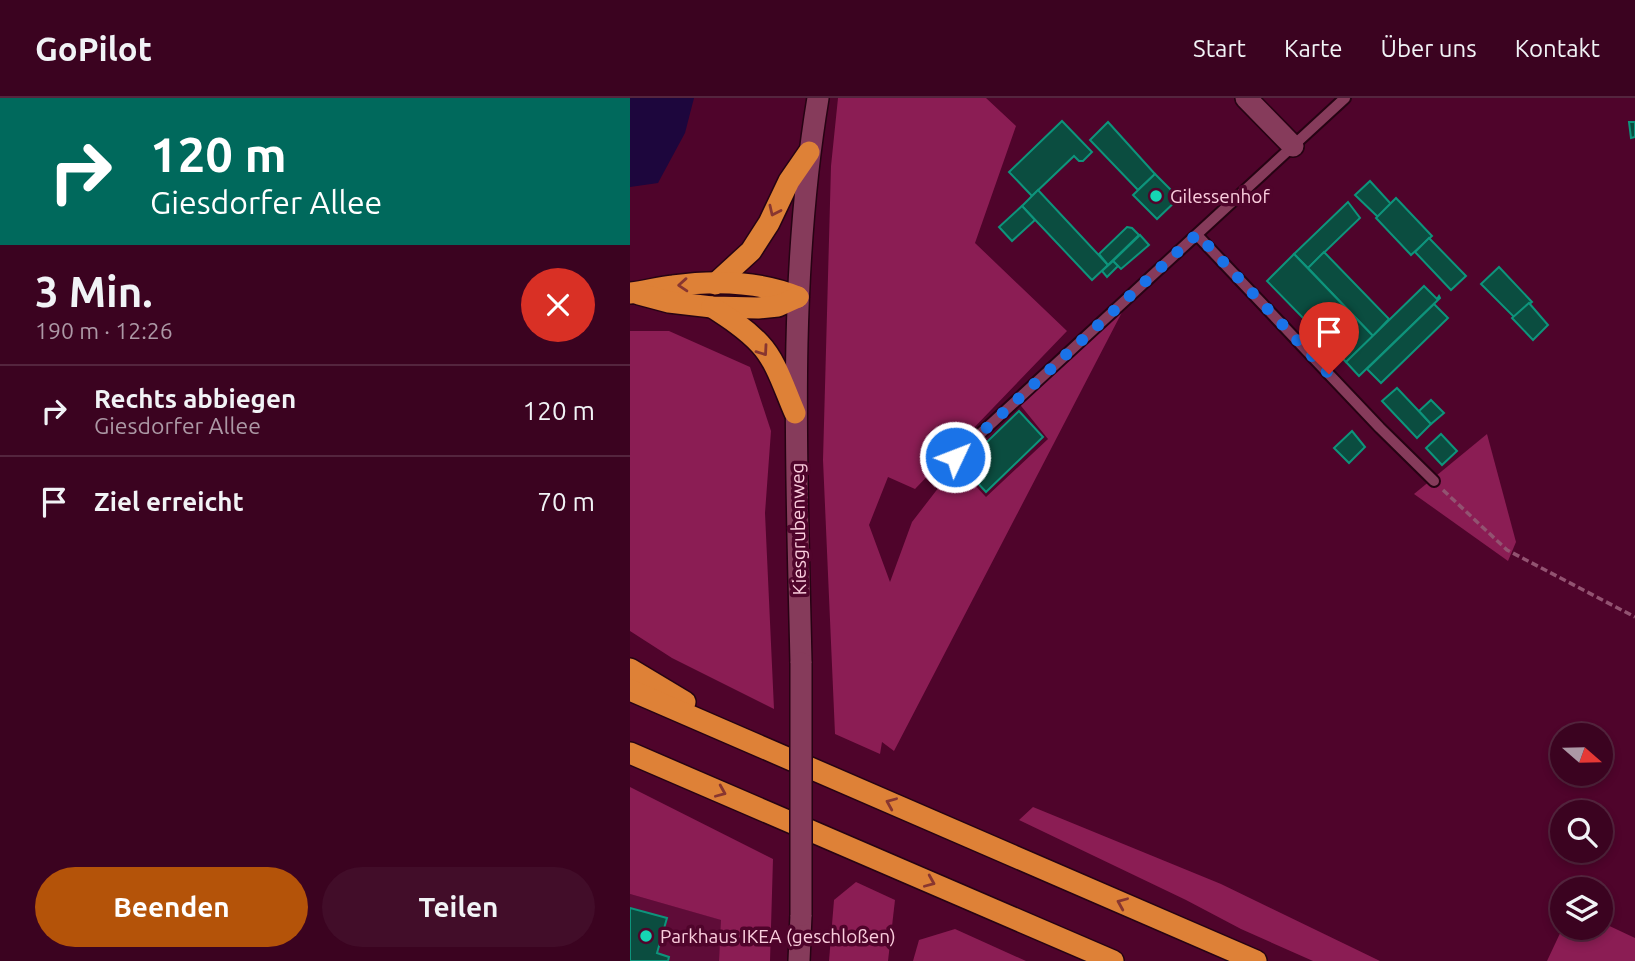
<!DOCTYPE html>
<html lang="de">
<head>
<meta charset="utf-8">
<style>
  body { margin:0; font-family:Ubuntu,sans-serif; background:#420d29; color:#f1f3f6; height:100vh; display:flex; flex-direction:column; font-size:26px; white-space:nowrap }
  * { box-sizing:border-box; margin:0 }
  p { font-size:23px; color:#ac98a5 }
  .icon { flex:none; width:38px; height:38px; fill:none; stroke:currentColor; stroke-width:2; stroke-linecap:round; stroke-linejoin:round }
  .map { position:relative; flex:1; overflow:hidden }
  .drawer { display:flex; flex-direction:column; background:#3b0320; width:630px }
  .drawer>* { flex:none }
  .guide { background:#00695c; color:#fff; overflow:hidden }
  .needle { width:46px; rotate:110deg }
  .controls { position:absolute; left:920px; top:625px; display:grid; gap:14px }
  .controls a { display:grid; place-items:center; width:63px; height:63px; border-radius:50%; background:#3b0320; box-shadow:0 4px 10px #0003,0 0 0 2px #54253e; font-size:35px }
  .pin { position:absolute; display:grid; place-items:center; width:60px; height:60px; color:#fff; margin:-72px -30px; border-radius:50% 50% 50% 0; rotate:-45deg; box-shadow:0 0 7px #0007 }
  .pin .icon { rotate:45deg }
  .me { position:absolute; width:77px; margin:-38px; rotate:47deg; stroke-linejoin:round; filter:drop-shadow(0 0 5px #0008) }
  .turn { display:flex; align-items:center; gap:24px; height:147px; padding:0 35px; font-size:32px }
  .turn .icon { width:91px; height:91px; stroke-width:2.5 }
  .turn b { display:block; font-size:49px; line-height:60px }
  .round { display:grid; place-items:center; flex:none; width:74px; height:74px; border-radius:37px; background:#420d29 }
  .overview { display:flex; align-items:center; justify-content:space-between; height:119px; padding:0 35px }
  h1 { font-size:42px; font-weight:600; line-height:52px }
  .primary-button { display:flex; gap:14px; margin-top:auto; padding:14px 35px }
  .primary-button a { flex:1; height:80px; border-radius:42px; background:#b45309; color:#fff; font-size:28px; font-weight:600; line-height:80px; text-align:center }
  .primary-button a+a { background:#420d29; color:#f1f3f6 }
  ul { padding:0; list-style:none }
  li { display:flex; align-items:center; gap:21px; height:91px; padding:0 35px; border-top:2px solid #54253e }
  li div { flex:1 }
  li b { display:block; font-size:26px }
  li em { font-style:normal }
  header { display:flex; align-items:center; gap:42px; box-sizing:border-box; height:98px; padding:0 35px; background:#3b0320; border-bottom:2px solid #54253e }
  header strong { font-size:33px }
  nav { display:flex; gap:38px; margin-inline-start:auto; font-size:24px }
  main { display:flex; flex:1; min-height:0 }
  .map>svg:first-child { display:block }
  .built { fill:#5f0c38 }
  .green { fill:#8b1d54 }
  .water { fill:#1d063d }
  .building { fill:#0b4d40; stroke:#0e947c; stroke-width:2 }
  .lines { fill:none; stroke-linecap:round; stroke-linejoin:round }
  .lane-casing { stroke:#260313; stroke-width:14 }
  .street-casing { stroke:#260313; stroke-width:24 }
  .secondary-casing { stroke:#260313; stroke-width:24 }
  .highway-casing { stroke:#260313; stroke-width:24 }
  .path { stroke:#925371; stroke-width:3.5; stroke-dasharray:7 3.5; stroke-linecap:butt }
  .lane { stroke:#863b5b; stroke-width:10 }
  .street { stroke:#863b5b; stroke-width:21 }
  .secondary { stroke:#863b5b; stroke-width:21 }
  .highway { stroke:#de8137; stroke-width:21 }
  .secondary-bridge-casing { stroke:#260313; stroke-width:24; stroke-linecap:butt }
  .secondary-bridge { stroke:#863b5b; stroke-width:21 }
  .oneway { stroke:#883630 }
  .route { stroke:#1a73e8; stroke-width:12; stroke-dasharray:0 21.6 }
  .poi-dot { fill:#15d5b3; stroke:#4f042b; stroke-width:2.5 }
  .labels { text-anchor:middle; stroke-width:7; stroke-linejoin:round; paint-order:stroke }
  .poi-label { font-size:19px; fill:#fbcede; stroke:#4f042b; text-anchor:start }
  .street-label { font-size:19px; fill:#fbcede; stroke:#4f042b }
</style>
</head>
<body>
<header>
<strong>GoPilot</strong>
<nav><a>Start</a><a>Karte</a><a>Über uns</a><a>Kontakt</a></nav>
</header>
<main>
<section class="drawer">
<div class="guide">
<div class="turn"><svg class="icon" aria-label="right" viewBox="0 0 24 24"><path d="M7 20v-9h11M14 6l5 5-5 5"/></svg><div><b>120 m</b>Giesdorfer Allee</div></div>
</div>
<div class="overview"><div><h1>3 Min.</h1><p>190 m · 12:26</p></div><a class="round" style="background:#d93025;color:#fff"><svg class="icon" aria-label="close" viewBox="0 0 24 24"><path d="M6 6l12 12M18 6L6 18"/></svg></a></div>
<ul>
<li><svg class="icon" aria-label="right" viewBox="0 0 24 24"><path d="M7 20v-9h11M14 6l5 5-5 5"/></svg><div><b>Rechts abbiegen</b><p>Giesdorfer Allee</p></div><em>120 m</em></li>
<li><svg class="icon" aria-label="arrive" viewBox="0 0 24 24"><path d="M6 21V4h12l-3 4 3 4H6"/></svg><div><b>Ziel erreicht</b></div><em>70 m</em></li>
</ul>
<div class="primary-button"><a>Beenden</a><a>Teilen</a></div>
</section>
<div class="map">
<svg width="1005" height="863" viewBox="0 0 1005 863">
  <rect width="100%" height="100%" fill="#4f042b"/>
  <polygon class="built" points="0,796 92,822 89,863 0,863"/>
  <g class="green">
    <polygon points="208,0 356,0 386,28 345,145 437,233 285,391 258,379 239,427 260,484 282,424 326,367 356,399 418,341 387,303 503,193 264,653 252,644 250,656 205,636 193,362 201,68"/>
    <polygon points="0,233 39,233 120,269 141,333 135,415 144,611 42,560 0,533"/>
    <polygon points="857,336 886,444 878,463 784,396"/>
    <polygon points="0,689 143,761 140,863 89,863 91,822 0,796"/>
    <polygon points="403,709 591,786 750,863 683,863 611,831 556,802 389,722"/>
    <polygon points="226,784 265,802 258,863 199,863 204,802"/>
    <polygon points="971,824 1005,840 1005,863 917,863 933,829 971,830"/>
    <polygon points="325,831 396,863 283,863 289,842"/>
  </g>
  <polygon class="water" points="0,0 64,0 55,35 28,85 0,89"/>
  <g class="building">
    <polygon points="432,23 462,54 453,63 449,63 444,58 402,98 379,74"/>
    <polygon points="478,24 525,76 508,92 460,42"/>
    <polygon points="999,24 1005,24 1005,39 1001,40"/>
    <polygon points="525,76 549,100 527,121 503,97"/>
    <polygon points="740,83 761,106 748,119 725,97"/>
    <polygon points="408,92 478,167 462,182 392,108"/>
    <polygon points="766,100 802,138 781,157 746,120"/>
    <polygon points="718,104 730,120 678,170 664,156"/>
    <polygon points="392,108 405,122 382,143 369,129"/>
    <polygon points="497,129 502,130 509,137 478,167 469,156"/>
    <polygon points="510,137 519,147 491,171 483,163"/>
    <polygon points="799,140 836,178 821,192 785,154"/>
    <polygon points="694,154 759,221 743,238 678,170"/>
    <polygon points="664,156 743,238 716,264 637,183"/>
    <polygon points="483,163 488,168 477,179 472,173"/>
    <polygon points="869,169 902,204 884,219 851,186"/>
    <polygon points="794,188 807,201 809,198 810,200 729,278 716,264"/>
    <polygon points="899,205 918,227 903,242 882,220"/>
    <polygon points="804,206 818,220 751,285 737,271"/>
    <polygon points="767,290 801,326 787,340 752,303"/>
    <polygon points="801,302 814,315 801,326 789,313"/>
    <polygon points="389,313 413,339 356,394 332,368"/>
    <polygon points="722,333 735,349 719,365 704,350"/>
    <polygon points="811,336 827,353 812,367 796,350"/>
    <polygon points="0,810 37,820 27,855 39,859 38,863 0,863"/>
  </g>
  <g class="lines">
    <g class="lane-casing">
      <g id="lane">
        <polyline points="567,137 750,330 804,383"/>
        <polyline points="325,359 715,0"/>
      </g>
    </g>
    <g class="street-casing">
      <polyline id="street" points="616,0 663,48"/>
    </g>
    <g class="secondary-casing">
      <g id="secondary">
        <path d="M171,565C167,377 157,187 188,0"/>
        <polyline points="169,863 171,817"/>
      </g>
    </g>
    <g class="highway-casing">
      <g id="highway">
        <polyline points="85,186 121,153 139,125 159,83 179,54"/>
        <path d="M0,195C15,194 29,189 43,188C85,182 130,184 168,199"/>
        <polyline points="9,196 39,204 82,209 128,210 148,208 168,199"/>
        <path d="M82,209C99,220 116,231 130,246C147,264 155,293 165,315"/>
        <polyline points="0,571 55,604"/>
        <polyline points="0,592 626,863"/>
        <polyline points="0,655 483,863"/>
      </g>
    </g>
    <polyline class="path" points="813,392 877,452 1005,519"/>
    <use href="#lane" class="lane"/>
    <use href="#street" class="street"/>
    <use href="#secondary" class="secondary"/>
    <use href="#highway" class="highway"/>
    <g class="secondary-bridge-casing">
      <polyline id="secondary-bridge" points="171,565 171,817"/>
    </g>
    <use href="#secondary-bridge" class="secondary-bridge"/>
  </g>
  <defs><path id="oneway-chevron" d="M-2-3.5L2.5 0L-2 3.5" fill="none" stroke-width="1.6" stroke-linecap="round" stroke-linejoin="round" transform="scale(1.75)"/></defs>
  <g class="oneway">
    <use href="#oneway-chevron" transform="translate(144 113) rotate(115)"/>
    <use href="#oneway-chevron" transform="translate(53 187) rotate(176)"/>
    <use href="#oneway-chevron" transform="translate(133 253) rotate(55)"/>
    <use href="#oneway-chevron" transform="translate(91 694) rotate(23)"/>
    <use href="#oneway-chevron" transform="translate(261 705) rotate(-157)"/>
    <use href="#oneway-chevron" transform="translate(300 784) rotate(23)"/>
    <use href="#oneway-chevron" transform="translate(492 805) rotate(-157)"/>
  </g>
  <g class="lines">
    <polyline class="route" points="325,359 567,136 699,276"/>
  </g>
  <g class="poi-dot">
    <circle cx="526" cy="98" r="7"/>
    <circle cx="16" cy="838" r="7"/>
  </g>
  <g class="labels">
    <g class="poi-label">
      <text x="540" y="105">Gilessenhof</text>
      <text x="30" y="845">Parkhaus IKEA (geschloßen)</text>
    </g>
    <g class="street-label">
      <text transform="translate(168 431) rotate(-91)" y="7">Kiesgrubenweg</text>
    </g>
  </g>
</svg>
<div class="controls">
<a><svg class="needle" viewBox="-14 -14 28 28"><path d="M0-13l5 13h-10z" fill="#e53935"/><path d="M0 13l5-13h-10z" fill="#ac98a5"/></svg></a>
<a><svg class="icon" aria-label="search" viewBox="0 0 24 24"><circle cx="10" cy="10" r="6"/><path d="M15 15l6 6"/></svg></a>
<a><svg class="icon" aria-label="layers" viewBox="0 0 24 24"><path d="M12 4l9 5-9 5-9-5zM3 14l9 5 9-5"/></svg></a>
</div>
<div class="pin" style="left:699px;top:276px;background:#d93025"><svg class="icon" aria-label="arrive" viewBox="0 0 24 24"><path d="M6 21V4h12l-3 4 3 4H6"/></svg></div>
<svg class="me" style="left:325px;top:359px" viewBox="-20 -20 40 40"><circle r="17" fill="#1a73e8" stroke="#fff" stroke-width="3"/><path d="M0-11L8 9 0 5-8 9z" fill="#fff"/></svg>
</div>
</main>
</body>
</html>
